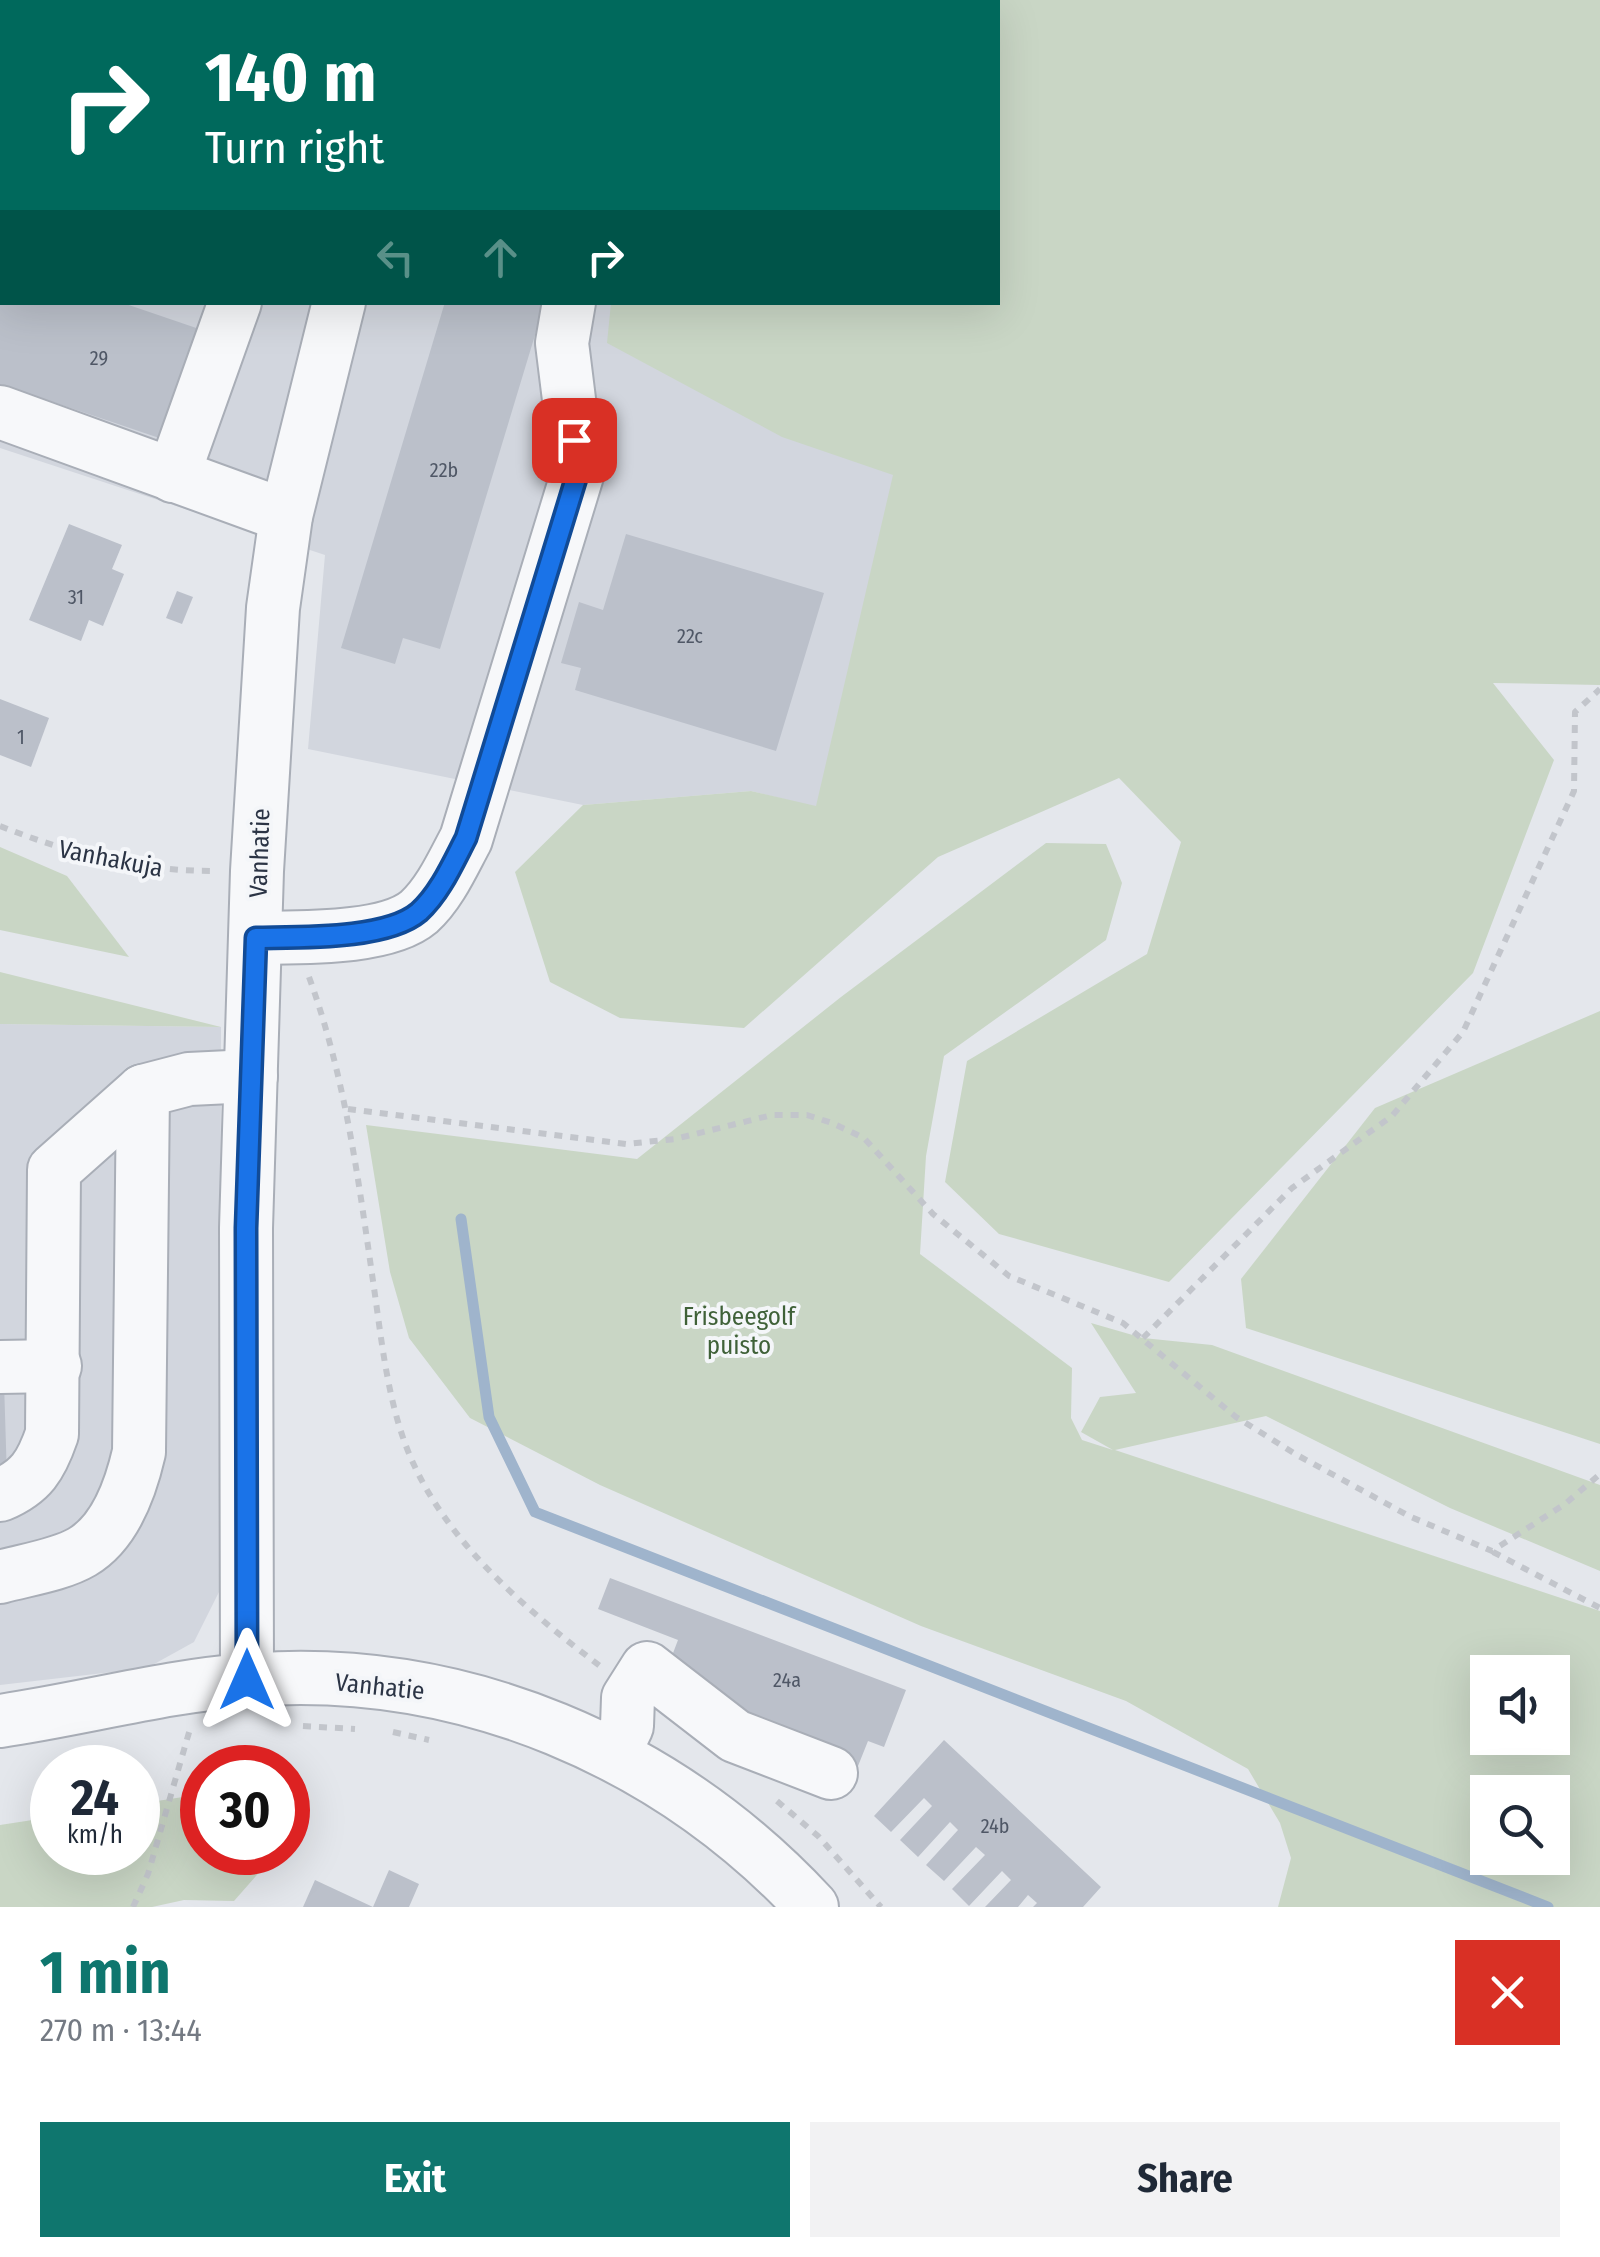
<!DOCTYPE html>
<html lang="en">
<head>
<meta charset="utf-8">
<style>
  body { margin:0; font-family:"Fira Sans Condensed",sans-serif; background:#f2f2f3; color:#1f2937; height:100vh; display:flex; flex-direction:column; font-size:38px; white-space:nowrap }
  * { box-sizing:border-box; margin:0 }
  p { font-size:32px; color:#747a83 }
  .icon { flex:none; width:55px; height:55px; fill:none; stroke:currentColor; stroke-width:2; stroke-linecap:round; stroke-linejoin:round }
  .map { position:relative; height:1907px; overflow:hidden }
  .sheet { display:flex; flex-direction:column; background:#fff; flex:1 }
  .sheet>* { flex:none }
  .hud { position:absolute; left:0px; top:0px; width:1000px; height:305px; box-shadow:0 10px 40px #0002; background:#00695c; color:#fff; overflow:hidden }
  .fabs { position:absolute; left:1470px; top:1655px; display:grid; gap:20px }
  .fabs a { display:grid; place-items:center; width:100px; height:100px; border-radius:0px; background:#fff; box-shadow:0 10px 40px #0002; font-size:50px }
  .speed { position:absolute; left:30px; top:1745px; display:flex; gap:20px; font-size:50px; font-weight:700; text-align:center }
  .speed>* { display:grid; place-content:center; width:130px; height:130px; border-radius:50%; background:#fff; box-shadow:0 10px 40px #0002; line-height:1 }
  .speed small { font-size:25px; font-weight:400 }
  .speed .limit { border:15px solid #d22; background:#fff; color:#111 }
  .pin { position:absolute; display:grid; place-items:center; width:85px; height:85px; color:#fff; margin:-42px; border-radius:20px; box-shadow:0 5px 15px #0006 }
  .me { position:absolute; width:110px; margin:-55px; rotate:0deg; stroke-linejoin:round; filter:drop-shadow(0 0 8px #0008) }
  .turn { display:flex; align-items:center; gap:35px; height:210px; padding:0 40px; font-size:45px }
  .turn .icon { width:130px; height:130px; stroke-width:2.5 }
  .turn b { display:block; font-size:70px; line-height:85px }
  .lanes { display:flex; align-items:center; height:95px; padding:0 40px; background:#0003; justify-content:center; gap:50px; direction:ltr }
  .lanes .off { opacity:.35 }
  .round { display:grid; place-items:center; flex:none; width:105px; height:105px; border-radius:0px; background:#f2f2f3 }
  .overview { display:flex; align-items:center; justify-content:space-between; height:170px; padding:0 40px }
  h1 { font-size:60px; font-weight:700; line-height:75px; color:#0f766e }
  .button { display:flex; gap:20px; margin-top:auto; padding:20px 40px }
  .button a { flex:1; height:115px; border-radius:0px; background:#0f766e; color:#fff; font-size:40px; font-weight:700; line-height:115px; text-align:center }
  .button a+a { background:#f2f2f3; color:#1f2937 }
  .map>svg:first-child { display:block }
  .built { fill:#d2d6de; fill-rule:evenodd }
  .green { fill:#c9d6c5; fill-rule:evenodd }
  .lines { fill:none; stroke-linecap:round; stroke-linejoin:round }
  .stream { stroke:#9fb4cc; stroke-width:11 }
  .building { fill:#bbc0ca }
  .minor-casing { stroke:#a9aeb7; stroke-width:56 }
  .path { stroke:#c2c5cb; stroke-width:6; stroke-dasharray:8 8; stroke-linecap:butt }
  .minor { stroke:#f7f8fa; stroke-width:52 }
  .route-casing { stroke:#114b97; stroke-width:25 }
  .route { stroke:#1a73e8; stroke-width:18 }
  .labels { text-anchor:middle; stroke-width:8; stroke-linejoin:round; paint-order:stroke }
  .number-label { font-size:20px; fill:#4f5766 }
  .street-label { font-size:25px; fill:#2b3445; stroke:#f4f6f9 }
  .park-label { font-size:25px; fill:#3f6138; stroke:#f4f6f9 }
</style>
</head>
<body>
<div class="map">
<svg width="1600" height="1907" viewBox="0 0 1600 1907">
  <rect width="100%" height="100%" fill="#e4e7ec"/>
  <g class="built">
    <path d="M0,0H1223L816,807L751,791L583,805L308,749L325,555L0,448ZM2,2H998V302H2Z"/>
    <polygon points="0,1024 221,1027 220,1590 194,1642 147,1668 0,1685"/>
  </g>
  <g class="green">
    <polygon points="924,0 1600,0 1600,685 1493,683 1554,760 1473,973 1169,1282 999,1234 945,1182 967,1061 1147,954 1181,842 1119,778 938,857 744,1028 620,1018 550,982 515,872 583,805 751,791 816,806 893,475 782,437 607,343 611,303 998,302 998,2 914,2"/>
    <path d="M1046,843L1106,844L1122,883L1106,940L944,1056L926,1156L920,1254L1072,1368L1071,1418L1082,1440L1113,1450L1081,1432L1100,1397L1136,1393L1091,1323L1143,1338L1212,1345L1600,1485V1571L1450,1508L1266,1416L1115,1450L1600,1611V1907H1278L1291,1858L1280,1823L1248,1769L1126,1701L921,1626L600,1485L470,1418L409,1338L390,1272L366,1125L637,1159L841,997ZM1552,1672V1738H1488V1672ZM1552,1792V1858H1488V1792Z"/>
    <polygon points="0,847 67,876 129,957 0,930"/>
    <polygon points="0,972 221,1027 0,1024"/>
    <polygon points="1600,1011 1600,1444 1246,1328 1241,1279 1375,1108"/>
    <polygon points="202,1794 202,1852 269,1853 263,1868 234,1901 184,1900 152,1907 0,1907 0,1825 52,1817 52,1852 138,1852 138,1804"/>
  </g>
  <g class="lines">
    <polyline class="stream" points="461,1219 489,1417 535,1512 1548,1907"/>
  </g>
  <g class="building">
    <polygon points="0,302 120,302 208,332 171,442 0,384"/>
    <polygon points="445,302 545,302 440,649 403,638 395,664 341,648"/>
    <polygon points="69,524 122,545 112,569 124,574 103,626 89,620 81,641 29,620"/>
    <polygon points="626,534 824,593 776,751 575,690 581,668 561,663 579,602 603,610"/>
    <polygon points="177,591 193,597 182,624 166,618"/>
    <polygon points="0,699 49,718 31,767 0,755"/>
    <polygon points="0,1382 4,1382 7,1479 0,1479"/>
    <polygon points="610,1578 906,1690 884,1747 868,1741 858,1766 817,1750 821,1740 689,1691 696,1671 670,1661 678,1640 598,1609"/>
    <polygon points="944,1740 1101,1887 1083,1907 1033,1907 1037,1903 1028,1895 1018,1907 985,1907 1011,1880 1002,1871 969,1906 952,1889 985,1855 976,1847 944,1881 926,1865 958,1830 950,1822 918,1857 900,1840 932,1806 924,1798 891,1832 874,1816"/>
    <polygon points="389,1870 419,1884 409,1907 303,1907 315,1880 373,1907"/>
  </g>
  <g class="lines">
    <g class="minor-casing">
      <g id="minor">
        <polyline points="424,2 425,0"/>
        <polyline points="0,184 2,185"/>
        <polyline points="0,412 286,516"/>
        <polyline points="173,476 235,302"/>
        <path d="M256,938C299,937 386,940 419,912C440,893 453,863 466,839L578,472L562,343L569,302"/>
        <polyline points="0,1367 55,1366"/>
        <path d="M0,1495C31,1482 41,1466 52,1434L54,1170L143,1091"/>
        <path d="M0,1577C25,1570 60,1565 82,1552C116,1532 131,1487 139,1452L143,1091L189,1079L251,1076"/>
        <polyline points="247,1680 246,1228 257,871 273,608 286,516 339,302"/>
        <path d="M0,1721C82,1709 165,1686 247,1680C462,1663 668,1752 812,1907"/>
        <polyline points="614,1753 627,1726 628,1698 647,1668 735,1736 831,1773"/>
      </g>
    </g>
    <g class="path">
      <path d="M0,826C71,854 137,871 214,871"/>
      <path d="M309,977C345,1076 358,1177 373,1281C382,1342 388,1411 415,1467C453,1548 530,1613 600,1666"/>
      <polyline points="348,1109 626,1144 675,1139 772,1115 807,1115 832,1123 864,1138 933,1214 1009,1276 1123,1323 1236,1417 1297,1455 1411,1517 1492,1551 1565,1504 1600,1474"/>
      <polyline points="1143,1338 1292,1188 1392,1116 1463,1032 1574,791 1575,712 1600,689"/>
      <polyline points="1493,1552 1600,1608"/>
      <polyline points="303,1726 355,1729"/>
      <polyline points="393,1732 429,1740"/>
      <polyline points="777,1801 818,1836 881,1907"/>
      <polyline points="133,1907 148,1874 190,1729"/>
    </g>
    <use href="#minor" class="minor"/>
  </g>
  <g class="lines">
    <g class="route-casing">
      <path id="route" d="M247,1680L246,1228L256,938C299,937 386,940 419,912C440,893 453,863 466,838L578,472L574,440"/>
    </g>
    <use href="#route" class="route"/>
  </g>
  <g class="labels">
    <g class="number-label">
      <text x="99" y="365">29</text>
      <text x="444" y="477">22b</text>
      <text x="76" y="604">31</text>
      <text x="690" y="643">22c</text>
      <text x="21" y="744">1</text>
      <text x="787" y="1687">24a</text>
      <text x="995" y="1833">24b</text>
    </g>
    <g class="street-label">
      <text transform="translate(259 853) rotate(-88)" y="9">Vanhatie</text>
      <text transform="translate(111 858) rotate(11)" y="9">Vanhakuja</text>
      <text transform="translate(380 1686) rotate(6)" y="9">Vanhatie</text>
    </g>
    <g class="park-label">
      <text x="739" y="1325">Frisbeegolf<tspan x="739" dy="29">puisto</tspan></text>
    </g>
  </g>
</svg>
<div class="fabs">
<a><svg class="icon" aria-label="sound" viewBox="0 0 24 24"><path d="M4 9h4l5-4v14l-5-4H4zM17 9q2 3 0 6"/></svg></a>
<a><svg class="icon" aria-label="search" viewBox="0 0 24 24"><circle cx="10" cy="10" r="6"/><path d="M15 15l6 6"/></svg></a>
</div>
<div class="speed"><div>24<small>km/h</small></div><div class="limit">30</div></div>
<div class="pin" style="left:574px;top:440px;background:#d93025"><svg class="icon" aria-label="arrive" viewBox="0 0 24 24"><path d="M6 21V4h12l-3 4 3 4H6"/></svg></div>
<svg class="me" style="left:247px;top:1680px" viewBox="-20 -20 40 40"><path d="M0-17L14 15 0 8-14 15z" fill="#1a73e8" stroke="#fff" stroke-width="4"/></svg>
<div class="hud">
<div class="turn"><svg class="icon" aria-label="right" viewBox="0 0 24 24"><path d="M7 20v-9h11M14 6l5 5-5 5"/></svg><div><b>140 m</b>Turn right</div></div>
<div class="lanes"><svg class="icon off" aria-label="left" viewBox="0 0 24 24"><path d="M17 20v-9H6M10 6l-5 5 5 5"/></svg><svg class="icon off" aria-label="ahead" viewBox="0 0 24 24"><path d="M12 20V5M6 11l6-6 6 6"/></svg><svg class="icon" aria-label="right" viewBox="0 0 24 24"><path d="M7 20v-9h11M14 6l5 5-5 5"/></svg></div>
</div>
</div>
<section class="sheet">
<div class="overview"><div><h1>1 min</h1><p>270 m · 13:44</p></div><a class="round" style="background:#d93025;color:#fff"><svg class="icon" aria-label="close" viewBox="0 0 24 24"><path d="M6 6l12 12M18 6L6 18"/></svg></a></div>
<div class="button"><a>Exit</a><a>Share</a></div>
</section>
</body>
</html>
